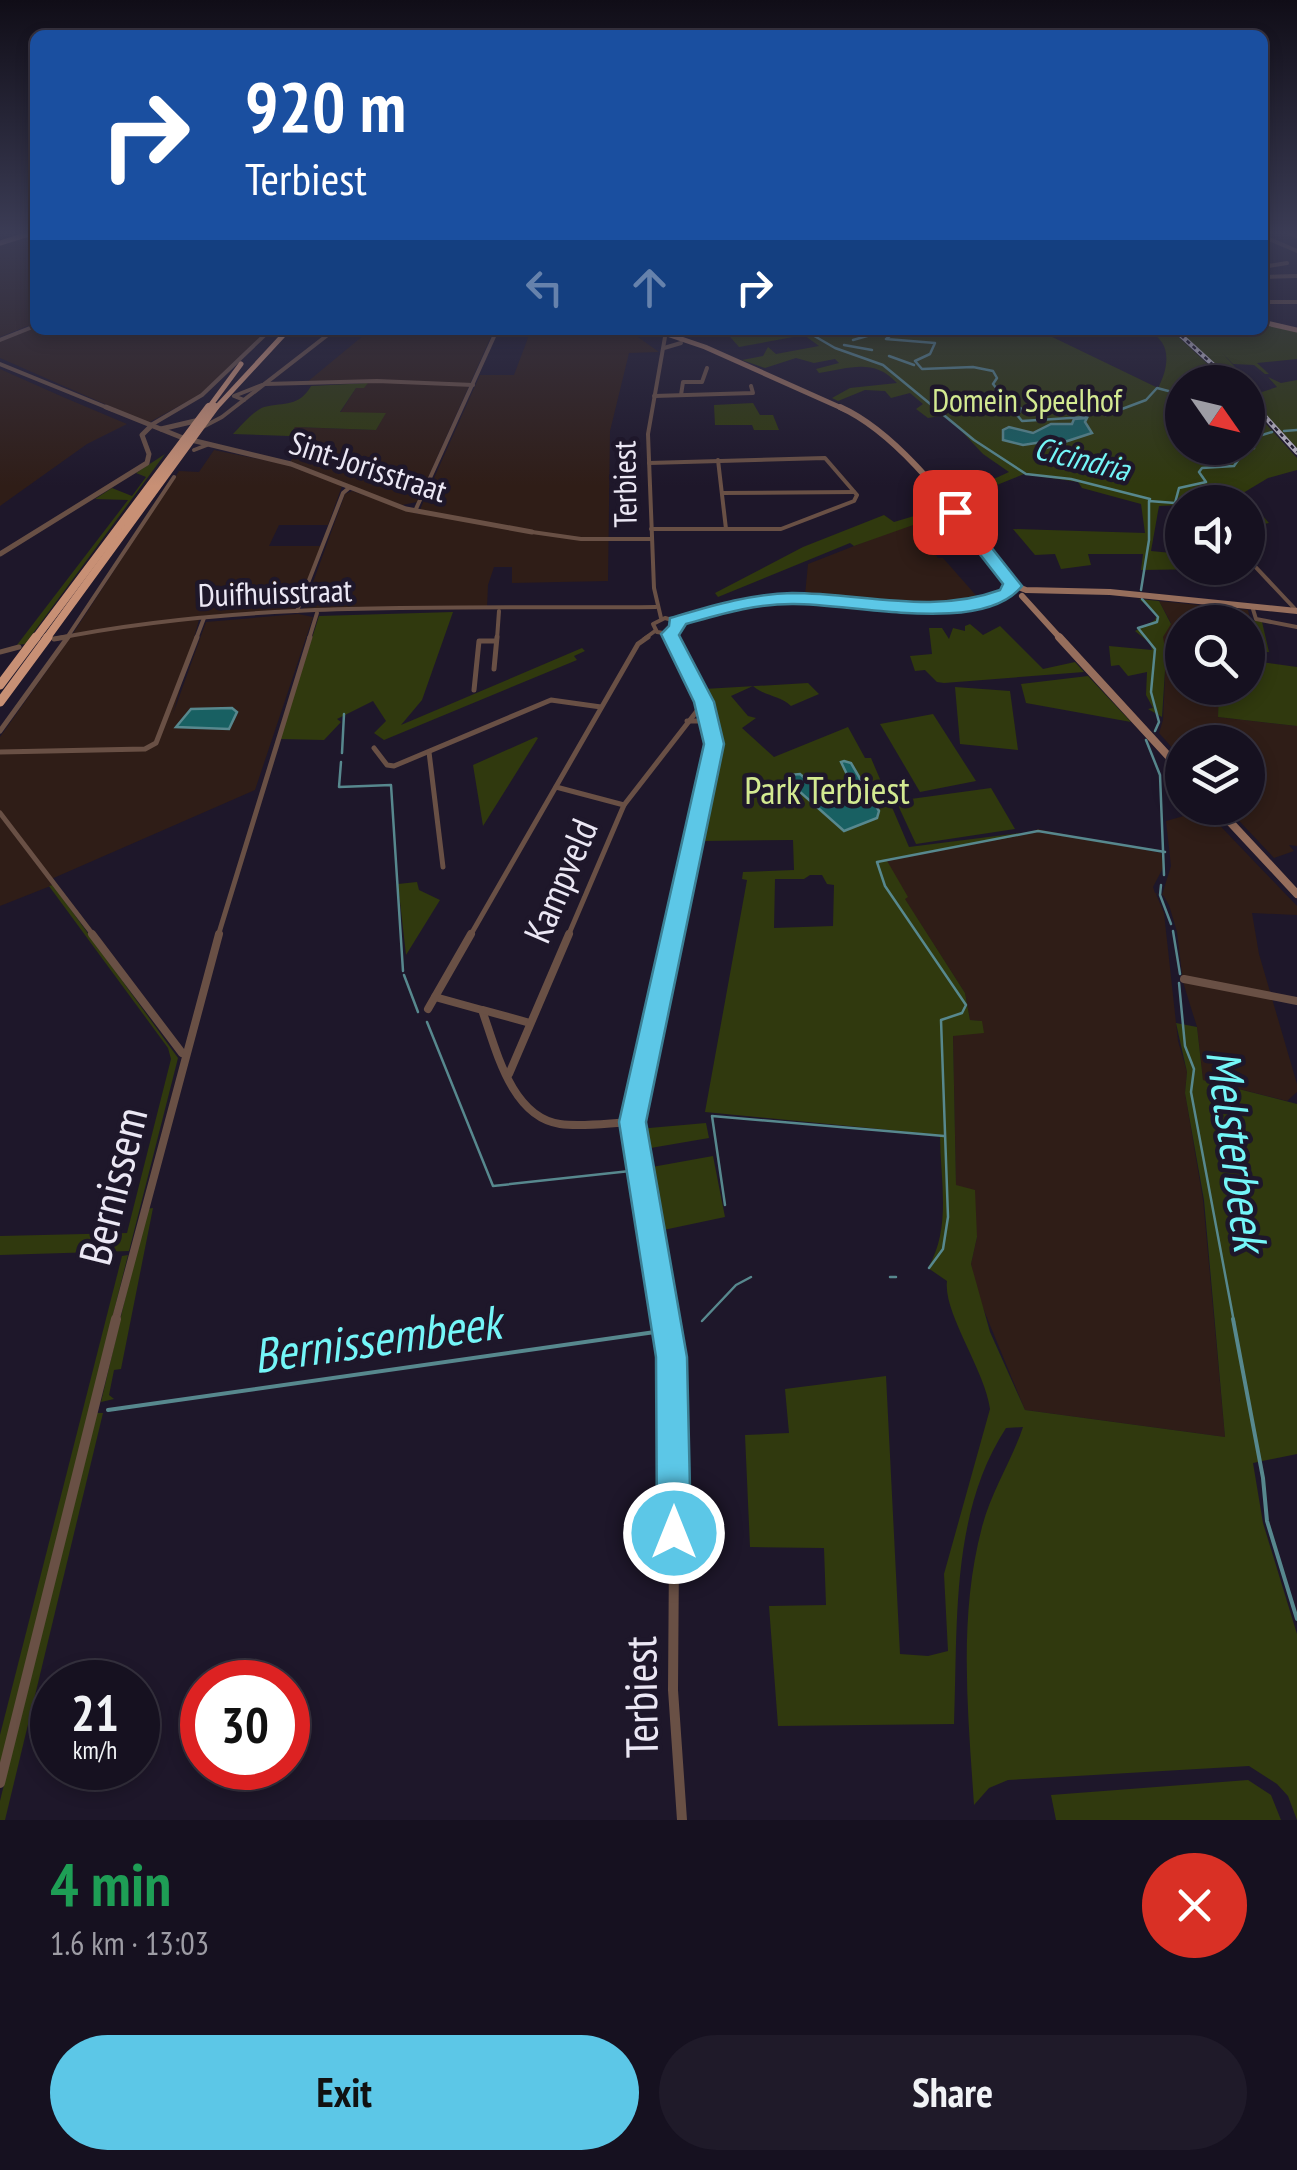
<!DOCTYPE html>
<html lang="en">
<head>
<meta charset="utf-8">
<style>
  body { margin:0; font-family:"PT Sans Narrow",sans-serif; background:#1f1a29; color:#f1f3f6; height:100vh; display:flex; flex-direction:column; font-size:38px; white-space:nowrap }
  * { box-sizing:border-box; margin:0 }
  p { font-size:32px; color:#9e9da5 }
  .icon { flex:none; width:55px; height:55px; fill:none; stroke:currentColor; stroke-width:2; stroke-linecap:round; stroke-linejoin:round }
  .map { position:relative; height:1820px; overflow:hidden }
  .drawer { display:flex; flex-direction:column; background:#161120; flex:1 }
  .drawer>* { flex:none }
  .banner { position:absolute; left:30px; top:30px; width:1238px; height:305px; border-radius:15px; box-shadow:0 5px 15px #0003,0 0 0 2px #35313e; background:#1a4fa0; color:#fff; overflow:hidden }
  .needle { width:65px; rotate:124deg }
  .buttons { position:absolute; left:1165px; top:365px; display:grid; gap:20px }
  .buttons a { display:grid; place-items:center; width:100px; height:100px; border-radius:50%; background:#161120; box-shadow:0 5px 15px #0003,0 0 0 2px #35313e; font-size:50px }
  .speed { position:absolute; left:30px; top:1660px; display:flex; gap:20px; font-size:50px; font-weight:700; text-align:center }
  .speed>* { display:grid; place-content:center; width:130px; height:130px; border-radius:50%; background:#161120; box-shadow:0 5px 15px #0003,0 0 0 2px #35313e; line-height:1 }
  .speed small { font-size:25px; font-weight:400 }
  .speed .limit { border:15px solid #d22; background:#fff; color:#111 }
  .pin { position:absolute; display:grid; place-items:center; width:85px; height:85px; color:#fff; margin:-42px; border-radius:20px; box-shadow:0 5px 15px #0006 }
  .me { position:absolute; width:110px; margin:-55px; rotate:0deg; stroke-linejoin:round; filter:drop-shadow(0 0 8px #0008) }
  .turn { display:flex; align-items:center; gap:35px; height:210px; padding:0 50px; font-size:45px }
  .turn .icon { width:130px; height:130px; stroke-width:2.5 }
  .turn b { display:block; font-size:70px; line-height:85px }
  .lanes { display:flex; align-items:center; height:95px; padding:0 50px; background:#0003; justify-content:center; gap:50px; direction:ltr }
  .lanes .off { opacity:.35 }
  .round { display:grid; place-items:center; flex:none; width:105px; height:105px; border-radius:52px; background:#1f1a29 }
  .headline { display:flex; align-items:center; justify-content:space-between; height:170px; padding:0 50px }
  h1 { font-size:60px; font-weight:700; line-height:75px; color:#1e9e55 }
  .action { display:flex; gap:20px; margin-top:auto; padding:20px 50px }
  .action a { flex:1; height:115px; border-radius:60px; background:#5cc7e7; color:#111; font-size:40px; font-weight:700; line-height:115px; text-align:center }
  .action a+a { background:#1f1a29; color:#f1f3f6 }
  .map>svg:first-child { display:block }
  .industrial { fill:#2f1d17 }
  .green { fill:#30390e; fill-rule:evenodd }
  .water { fill:#186062; stroke:#57888e; stroke-width:2.5 }
  .lines { fill:none; stroke-linecap:round; stroke-linejoin:round }
  .stream-far1 { stroke:#57888e; stroke-width:2.5 }
  .stream { stroke:#57888e; stroke-width:4 }
  .minor-far3 { stroke:#695045; stroke-width:4 }
  .minor-far2 { stroke:#695045; stroke-width:5 }
  .minor-far1 { stroke:#695045; stroke-width:8 }
  .minor { stroke:#695045; stroke-width:10 }
  .tertiary-far1 { stroke:#695045; stroke-width:4 }
  .tertiary { stroke:#695045; stroke-width:5 }
  .secondary-far2 { stroke:#966e5c; stroke-width:5 }
  .secondary-far1 { stroke:#966e5c; stroke-width:6 }
  .secondary { stroke:#966e5c; stroke-width:8 }
  .primary { stroke:#b8856d; stroke-width:5 }
  .trunk-far2 { stroke:#c89075; stroke-width:5 }
  .trunk-far1 { stroke:#c89075; stroke-width:8 }
  .trunk { stroke:#c89075; stroke-width:9 }
  .rail-casing { stroke:#c2bdcb; stroke-width:5 }
  .rail { stroke:#1e172a; stroke-width:2.5; stroke-dasharray:4; stroke-linecap:butt }
  .route { fill:#5cc7e7; stroke:#3c8196; stroke-width:2.5 }
  .labels { text-anchor:middle; stroke-width:9; stroke-linejoin:round; paint-order:stroke }
  .far-park-label { font-size:32px; fill:#d3e991; stroke:#1e172a }
  .far-water-label { font-size:32px; font-style:italic; fill:#74f6f8; stroke:#1e172a }
  .far-street-label { font-size:32px; fill:#ebe7f4; stroke:#1e172a }
  .park-label { font-size:38px; fill:#d3e991; stroke:#1e172a }
  .street-label { font-size:38px; fill:#ebe7f4; stroke:#1e172a }
  .near-street-label { font-size:45px; fill:#ebe7f4; stroke:#1e172a }
  .near-water-label { font-size:48px; font-style:italic; fill:#74f6f8; stroke:#1e172a }
</style>
</head>
<body>
<div class="map">
<svg width="1297" height="1820" viewBox="0 0 1297 1820">
  <rect width="100%" height="100%" fill="#1e172a"/>
  <g class="industrial">
    <polygon points="35,233 35,323 0,337 0,244"/>
    <polygon points="35,327 35,330 267,330 201,394 148,423 0,358 0,341"/>
    <polygon points="370,330 494,330 417,502 402,505 342,486 328,525 279,525 269,546 321,546 296,609 200,616 173,714 206,622 298,614 313,617 255,790 49,880 53,885 0,906 0,737 70,638 179,471 199,472 214,450 288,465 307,437 289,436 295,427 376,430 385,414 340,413 356,388 368,381 306,383"/>
    <polygon points="531,330 617,330 635,335 659,352 629,353 610,431 608,581 512,583 512,567 494,567 488,585 487,609 303,610 345,494 352,491 418,514 480,375 514,375"/>
    <polygon points="0,369 63,397 127,424 87,444 0,506"/>
    <polygon points="913,523 938,558 943,558 980,600 923,605 805,595 808,564"/>
    <polygon points="1159,601 1248,610 1252,627 1248,628 1248,622 1182,622 1182,688 1219,688 1218,717 1297,726 1297,846 1289,845 1294,851 1274,858 1227,808 1248,808 1248,742 1182,742 1182,759 1159,733 1163,720 1166,655 1162,637 1171,623"/>
    <polygon points="1205,810 1297,906 1297,915 1252,913 1259,954 1297,1084 1297,1092 1287,1101 1203,1080 1197,1027 1183,982 1177,932 1169,905 1163,895 1156,894 1164,913 1178,1041 1187,1072 1185,1093 1203,1200 1225,1437 1025,1410 978,1296 971,1264 977,1237 956,1186 953,1035 981,1021 970,1020 965,993 904,898 886,859 1020,836 1038,829 1161,853 1164,866 1153,887 1155,893 1162,895 1171,866 1166,821"/>
  </g>
  <g class="green">
    <polygon points="1263,323 1297,331 1297,359 1257,363 1269,374 1265,374 1254,365 1233,364 1222,353 1259,393 1277,387 1268,377 1281,383 1297,380 1297,448 1248,397 1248,382 1234,382 1177,330 1262,330"/>
    <path d="M724,330H1044L1042,332L1158,388C1169,367 1173,341 1146,330H1171L1227,382H1182V448H1248V404L1297,458V470L1268,478L1243,493L1269,523L1248,527V502L1159,506L1151,551L1182,554V568L1207,569L1141,570L1143,554H1088L1091,565L1061,569L1055,554L1035,555L1013,529L1145,533L1141,504L1082,488L1078,482L1024,474L952,503L950,499L1009,472L983,454L951,420L941,416L928,418L916,409L923,404L910,393L891,398L885,391L865,390L838,401L832,398L850,388L897,383C874,358 850,368 819,373L816,369L839,363L835,359L814,363L796,358L765,368L742,360L763,356L768,347L776,354L819,346L804,335L739,347Z"/>
    <path d="M368,383L364,388H356L340,412L386,413L376,430L295,427L289,436L233,434C241,426 253,411 264,407C285,402 299,407 311,386Z"/>
    <polygon points="753,403 760,415 773,415 779,430 754,430 752,425 715,425 714,405"/>
    <polygon points="165,454 25,644 17,645 128,500 95,499 112,488 132,496 146,477 136,473"/>
    <polygon points="931,511 937,515 928,516 930,519 854,546 850,543 718,597 715,593 803,547 884,515 894,522"/>
    <polygon points="1139,599 1159,601 1171,624 1163,637 1166,655 1162,717 1148,709 1153,708 1146,695 1147,672 1128,676 1119,665 1111,666 1109,646 1152,650 1150,643 1135,631 1155,620 1157,614"/>
    <polygon points="453,612 422,700 401,725 582,648 585,651 574,656 577,660 384,740 374,733 386,721 373,701 337,719 341,722 324,740 280,739 319,616"/>
    <polygon points="1250,620 1262,622 1269,652 1262,652 1261,662 1297,667 1297,726 1218,717 1219,688 1248,688"/>
    <polygon points="970,624 983,635 1000,626 1043,669 1075,662 1084,672 944,683 937,682 925,670 915,671 910,656 932,654 929,628 942,628 949,639 953,628 965,631 965,626"/>
    <polygon points="1088,676 1131,722 1026,703 1021,684"/>
    <path d="M808,683L819,694L791,706C779,695 766,697 753,686L731,696L748,716L756,718L742,728L774,757L848,727L865,758H871L909,847L1020,833V836L886,859L908,897L905,899L965,993L970,1020L982,1021L984,1033L953,1036L956,1185L975,1190L977,1237L971,1264L990,1332L1025,1410L1225,1437L1204,1200L1185,1093L1187,1072L1176,1023L1197,1027L1203,1080L1297,1104V1454L1253,1463L1263,1523L1297,1634V1820L1288,1796L1277,1784L1249,1766L1008,1780L989,1788L974,1805C968,1713 958,1617 982,1527C991,1492 1012,1460 1023,1427L1006,1428C950,1514 958,1625 954,1724L778,1726L769,1606L826,1605L824,1548L750,1547L745,1435L789,1433L785,1389L886,1376L900,1654L928,1656L948,1651L944,1574L990,1409C985,1370 943,1313 947,1281L928,1268C952,1227 940,1180 940,1135L705,1112L747,880L742,879L743,872L794,870L793,840L701,841L720,742L704,689ZM810,875H822L827,884L834,885L833,926L774,928L775,879H804Z"/>
    <polygon points="955,687 1010,691 1018,750 960,744"/>
    <polygon points="933,714 976,781 920,792 880,724"/>
    <polygon points="536,737 538,738 483,826 473,765"/>
    <polygon points="991,788 1015,829 916,844 896,801"/>
    <polygon points="417,882 419,890 440,900 406,955 398,884"/>
    <polygon points="53,885 178,1058 129,1251 0,1255 0,1236 127,1233 171,1059 168,1048 49,886"/>
    <polygon points="706,1123 709,1138 639,1150 638,1129"/>
    <polygon points="713,1156 725,1217 654,1232 641,1169"/>
    <polygon points="153,1208 121,1369 114,1370 109,1395 114,1399 101,1402 146,1209"/>
    <polygon points="128,1255 117,1299 0,1766 0,1735 122,1256"/>
    <polygon points="95,1413 103,1413 5,1820 0,1820 0,1801"/>
    <polygon points="1248,1780 1271,1795 1281,1820 1056,1820 1051,1795"/>
  </g>
  <g class="water">
    <polygon points="1087,418 1085,422 1092,433 1043,449 1049,441 1023,445 1003,440 1003,430 1009,427 1033,433 1051,424 1072,424 1074,419"/>
    <polygon points="232,708 237,712 229,729 176,727 191,709"/>
    <polygon points="844,761 851,763 879,811 877,818 844,831 800,792 789,775 800,774 822,793 851,792 854,789 841,762"/>
  </g>
  <g class="lines">
    <g class="stream-far1">
      <polyline points="804,330 835,348 883,365 974,440 1026,474 1071,479 1150,499"/>
      <polyline points="898,330 886,339 935,343 930,354 915,361 922,369 973,367 993,371 997,378 993,384 1006,400 1022,409 1017,415 1022,421 1087,417"/>
      <polyline points="909,330 925,333 921,330"/>
      <polyline points="853,340 888,330"/>
      <polyline points="844,345 872,350"/>
      <polyline points="889,356 914,365"/>
      <polyline points="1106,415 1146,400 1157,388 1176,393 1182,401"/>
      <polyline points="1284,431 1297,430"/>
      <polyline points="1141,590 1149,540 1149,501 1175,503 1179,488 1206,482 1199,472 1202,468 1234,466 1243,453 1254,448 1249,439 1272,432"/>
      <polyline points="1142,599 1158,617 1157,622 1138,628 1155,649 1151,692 1159,722 1155,731"/>
      <polyline points="1146,740 1160,775 1164,875"/>
      <polyline points="342,753 344,714"/>
      <polyline points="341,762 339,787 391,785 403,971"/>
      <polyline points="1161,885 1160,895 1171,924"/>
      <polyline points="1173,931 1180,974"/>
      <polyline points="404,975 418,1012"/>
      <polyline points="1179,983 1185,1046 1194,1069 1191,1092 1234,1322"/>
      <polyline points="427,1022 493,1186 630,1171"/>
      <polyline points="644,1168 673,1322"/>
      <polyline points="725,1205 712,1116 944,1136"/>
      <polyline points="929,1268 943,1249 948,1217 941,1020 962,1013 966,1005 885,886 877,862 1038,831 1165,852"/>
      <polyline points="890,1277 896,1277"/>
      <polyline points="702,1321 736,1285 751,1277"/>
    </g>
    <g class="stream">
      <polyline points="672,1319 674,1329"/>
      <polyline points="1233,1319 1263,1478 1267,1521 1297,1619"/>
      <polyline points="108,1410 655,1332"/>
    </g>
    <g class="minor-far3">
      <polyline points="1286,231 1296,236"/>
      <polyline points="1262,236 1297,251"/>
      <polyline points="1262,267 1287,263"/>
      <polyline points="1262,277 1297,276"/>
      <polyline points="1262,302 1297,302"/>
      <polyline points="0,340 35,326"/>
      <polyline points="664,348 681,343"/>
      <polyline points="265,384 377,381 473,385"/>
      <polyline points="681,395 683,382 702,382 707,368"/>
      <polyline points="654,396 753,393 751,386"/>
      <polyline points="244,400 234,396 262,385"/>
      <polyline points="151,425 202,395 270,330"/>
      <polyline points="201,428 222,417 334,330"/>
      <polyline points="194,450 207,445"/>
      <polyline points="718,460 726,529"/>
      <polyline points="649,463 825,458 857,495 854,501 781,529 651,529"/>
      <polyline points="722,493 854,492"/>
      <polyline points="415,511 497,330"/>
      <polyline points="532,532 581,539 651,539"/>
      <polyline points="1248,533 1254,532"/>
      <polyline points="1248,559 1296,610"/>
      <polyline points="1252,606 1256,619 1297,627"/>
      <polyline points="297,611 343,493 350,487"/>
      <polyline points="661,618 654,588 648,434 665,337"/>
      <path d="M677,622C708,609 740,599 773,598C855,596 930,620 1009,593"/>
      <polyline points="670,634 672,639"/>
      <polyline points="670,634 657,632 653,624 665,618 676,621"/>
      <path d="M54,639C251,599 456,609 656,607"/>
      <polyline points="66,639 174,477"/>
      <polyline points="196,639 204,618"/>
      <polyline points="309,639 317,613"/>
      <polyline points="497,639 499,611"/>
      <polyline points="644,639 655,631"/>
    </g>
    <g class="minor-far2">
      <polyline points="671,637 708,712 714,744 672,936"/>
      <polyline points="54,639 66,637"/>
      <polyline points="0,652 19,647"/>
      <polyline points="494,669 497,637"/>
      <polyline points="474,690 479,641 496,641"/>
      <polyline points="687,721 711,721"/>
      <polyline points="0,731 68,637"/>
      <polyline points="374,748 387,765 394,766 551,700 601,707"/>
      <polyline points="0,752 145,749 156,743 197,637"/>
      <polyline points="429,752 443,867"/>
      <polyline points="556,787 624,805"/>
      <polyline points="0,813 94,936"/>
      <polyline points="218,936 310,637"/>
      <polyline points="470,936 638,644 648,637"/>
      <polyline points="568,936 624,805 704,702"/>
    </g>
    <g class="minor-far1">
      <polyline points="92,934 182,1053"/>
      <polyline points="1184,979 1297,1001"/>
      <path d="M435,997L482,1010C496,1049 511,1117 560,1124C583,1127 608,1123 632,1122"/>
      <polyline points="428,1009 471,934"/>
      <polyline points="483,1010 530,1023"/>
      <polyline points="509,1074 569,934"/>
      <polyline points="115,1322 219,934"/>
      <polyline points="665,1322 632,1122 673,934"/>
    </g>
    <g class="minor">
      <polyline points="665,1319 675,1416 673,1690 682,1820"/>
      <polyline points="0,1783 116,1319"/>
    </g>
    <polyline class="tertiary-far1" points="0,364 113,410"/>
    <g class="tertiary">
      <polyline points="106,407 183,438 291,464 406,509 532,532"/>
      <polyline points="161,429 195,421"/>
      <polyline points="0,554 147,463 149,454 142,435 150,427"/>
    </g>
    <g class="secondary-far2">
      <polyline points="1262,322 1297,330"/>
      <polyline points="655,330 705,347 846,410"/>
    </g>
    <g class="secondary-far1">
      <path d="M840,407C907,437 966,528 1013,585"/>
      <polyline points="1013,585 1026,590 1110,592 1297,611"/>
      <polyline points="1022,596 1061,639"/>
    </g>
    <g class="secondary">
      <polyline points="1059,637 1182,771"/>
      <polyline points="1217,808 1297,894"/>
    </g>
    <polyline class="primary" points="0,243 35,232"/>
    <g class="trunk-far2">
      <polyline points="207,410 241,364"/>
      <polyline points="214,410 288,330"/>
    </g>
    <g class="trunk-far1">
      <polyline points="35,639 209,407"/>
      <polyline points="46,639 215,407"/>
    </g>
    <g class="trunk">
      <polyline points="0,685 36,637"/>
      <polyline points="0,702 48,637"/>
    </g>
    <g class="rail-casing">
      <g id="rail">
        <polyline points="1175,330 1232,382"/>
        <polyline points="1248,398 1297,452"/>
      </g>
    </g>
    <use href="#rail" class="rail"/>
  </g>
  <linearGradient id="sky" x2="0" y2="1"><stop stop-color="#100d17"/><stop offset="0.48" stop-color="#3b3c55"/><stop offset="1" stop-color="#3b3c55" stop-opacity="0"/></linearGradient>
  <rect width="1297" height="486" fill="url(#sky)"/>
  <path class="route" d="M955,507L961,509L1022,586C982,636 852,603 792,604C754,604 722,614 686,624L679,635L714,702L724,744L646,1122L687,1357L691,1533L686,1545L674,1550L662,1545L657,1533L656,1357L619,1122L704,744L694,702L661,634L669,626L670,618C711,606 749,594 792,593C862,593 932,615 1000,590L1003,584L947,512Z"/>
  <g class="labels">
    <g class="far-park-label">
      <text x="1027" y="412">Domein Speelhof</text>
    </g>
    <g class="far-water-label">
      <text transform="translate(1082 459) rotate(14)" y="11">Cicindria</text>
    </g>
    <g class="far-street-label">
      <text transform="translate(368 467) rotate(18)" y="11">Sint-Jorisstraat</text>
      <text transform="translate(625 484) rotate(-91)" y="11">Terbiest</text>
      <text transform="translate(275 593) rotate(-2)" y="11">Duifhuisstraat</text>
    </g>
    <g class="park-label">
      <text x="827" y="804">Park Terbiest</text>
    </g>
    <g class="street-label">
      <text transform="translate(561 881) rotate(-67)" y="13">Kampveld</text>
    </g>
    <g class="near-street-label">
      <text transform="translate(113 1186) rotate(-76)" y="16">Bernissem</text>
      <text transform="translate(641 1697) rotate(-91)" y="16">Terbiest</text>
    </g>
    <g class="near-water-label">
      <text transform="translate(1237 1150) rotate(82)" y="17">Melsterbeek</text>
      <text transform="translate(377 1339) rotate(-8)" y="17">Bernissembeek</text>
    </g>
  </g>
</svg>
<div class="buttons">
<a><svg class="needle" viewBox="-14 -14 28 28"><path d="M0-13l5 13h-10z" fill="#e53935"/><path d="M0 13l5-13h-10z" fill="#9e9da5"/></svg></a>
<a><svg class="icon" aria-label="sound" viewBox="0 0 24 24"><path d="M4 9h4l5-4v14l-5-4H4zM17 9q2 3 0 6"/></svg></a>
<a><svg class="icon" aria-label="search" viewBox="0 0 24 24"><circle cx="10" cy="10" r="6"/><path d="M15 15l6 6"/></svg></a>
<a><svg class="icon" aria-label="layers" viewBox="0 0 24 24"><path d="M12 4l9 5-9 5-9-5zM3 14l9 5 9-5"/></svg></a>
</div>
<div class="speed"><div>21<small>km/h</small></div><div class="limit">30</div></div>
<div class="pin" style="left:955px;top:512px;background:#d93025"><svg class="icon" aria-label="arrive" viewBox="0 0 24 24"><path d="M6 21V4h12l-3 4 3 4H6"/></svg></div>
<svg class="me" style="left:674px;top:1533px" viewBox="-20 -20 40 40"><circle r="17" fill="#5cc7e7" stroke="#fff" stroke-width="3"/><path d="M0-11L8 9 0 5-8 9z" fill="#fff"/></svg>
<div class="banner">
<div class="turn"><svg class="icon" aria-label="right" viewBox="0 0 24 24"><path d="M7 20v-9h11M14 6l5 5-5 5"/></svg><div><b>920 m</b>Terbiest</div></div>
<div class="lanes"><svg class="icon off" aria-label="left" viewBox="0 0 24 24"><path d="M17 20v-9H6M10 6l-5 5 5 5"/></svg><svg class="icon off" aria-label="ahead" viewBox="0 0 24 24"><path d="M12 20V5M6 11l6-6 6 6"/></svg><svg class="icon" aria-label="right" viewBox="0 0 24 24"><path d="M7 20v-9h11M14 6l5 5-5 5"/></svg></div>
</div>
</div>
<section class="drawer">
<div class="headline"><div><h1>4 min</h1><p>1.6 km · 13:03</p></div><a class="round" style="background:#d93025;color:#fff"><svg class="icon" aria-label="close" viewBox="0 0 24 24"><path d="M6 6l12 12M18 6L6 18"/></svg></a></div>
<div class="action"><a>Exit</a><a>Share</a></div>
</section>
</body>
</html>
